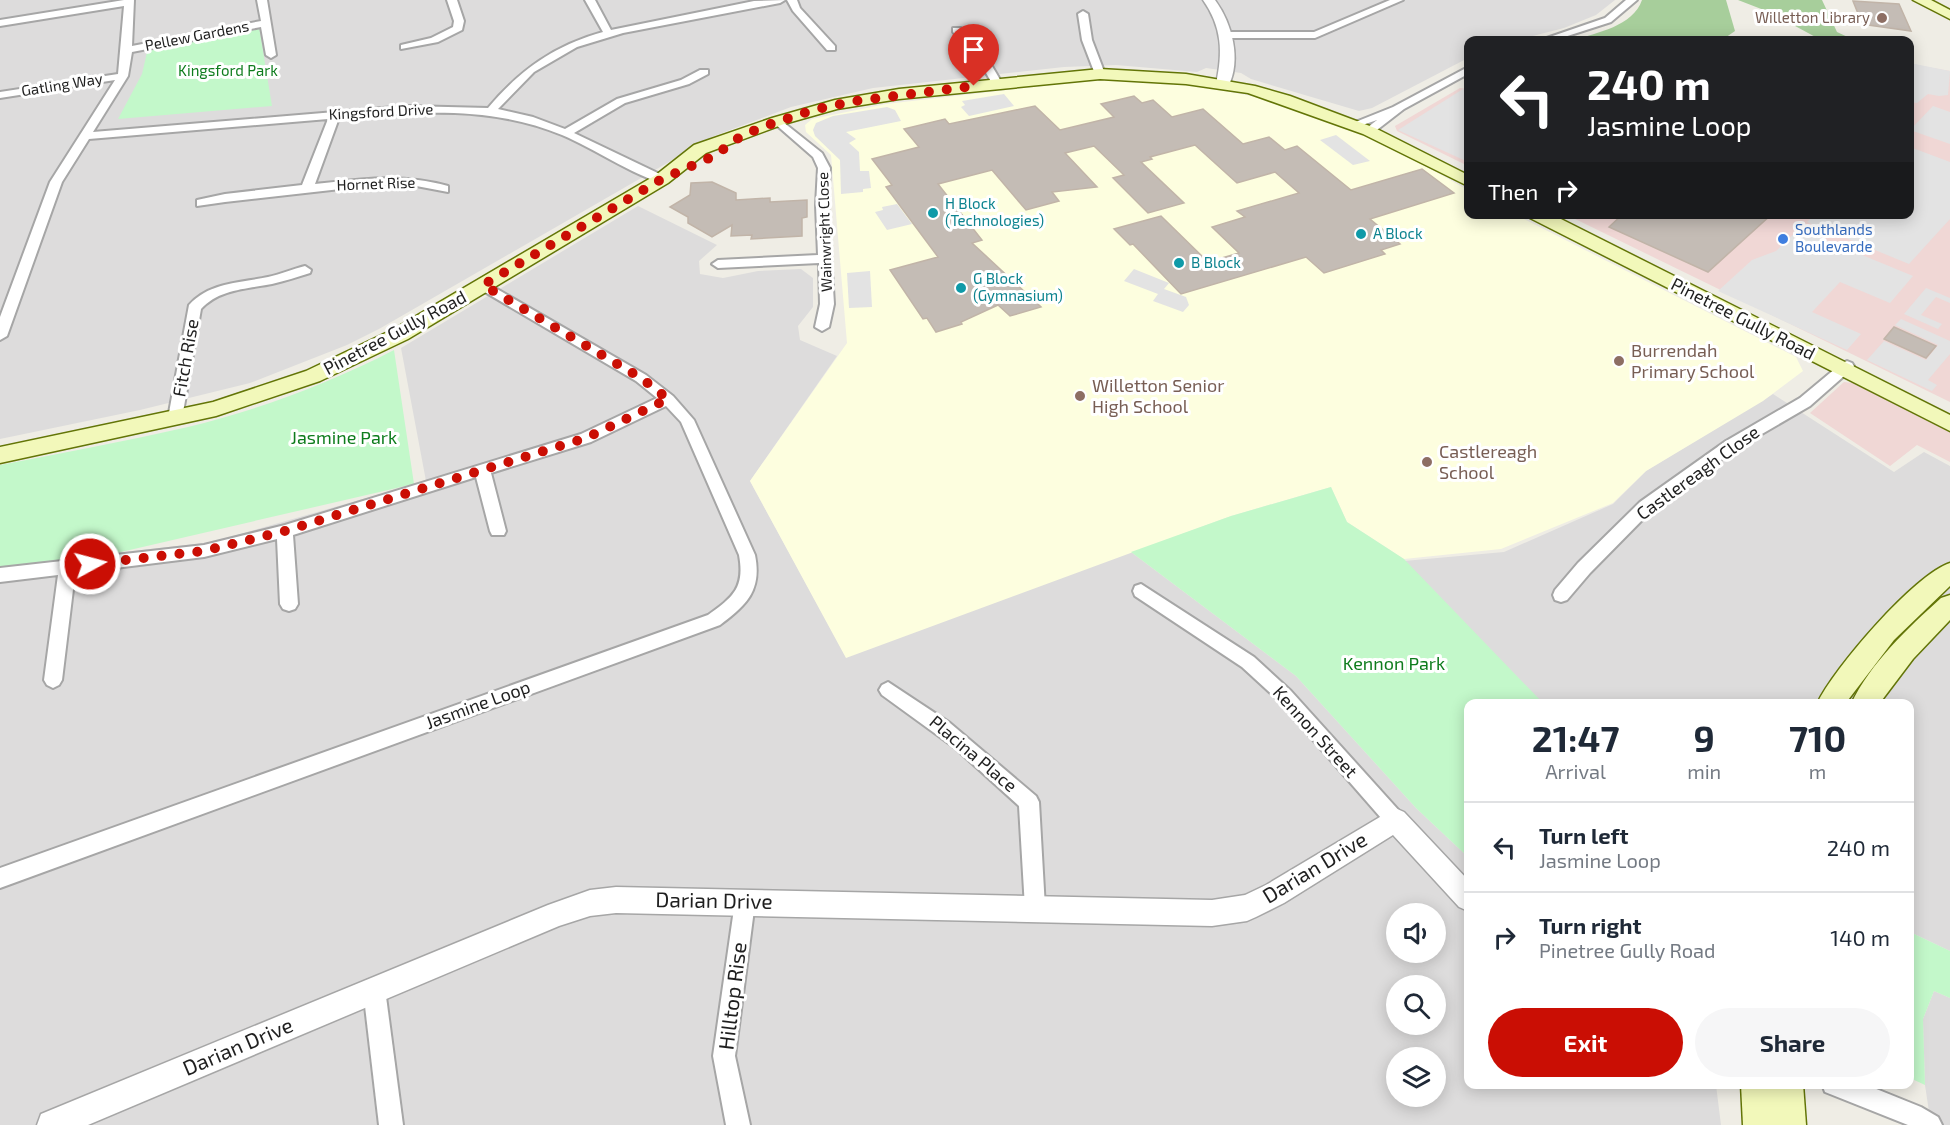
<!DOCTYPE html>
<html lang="en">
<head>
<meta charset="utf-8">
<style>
  body { margin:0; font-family:"Exo 2",sans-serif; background:#f6f6f7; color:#1f2937; height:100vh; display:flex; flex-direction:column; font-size:22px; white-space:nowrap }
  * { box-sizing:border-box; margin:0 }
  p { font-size:20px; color:#747a83 }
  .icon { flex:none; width:33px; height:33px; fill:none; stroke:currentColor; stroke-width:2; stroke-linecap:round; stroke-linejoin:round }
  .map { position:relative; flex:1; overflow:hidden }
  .panel { position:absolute; left:1464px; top:699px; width:450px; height:390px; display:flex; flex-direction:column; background:#fff; border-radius:12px; box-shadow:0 3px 15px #0003 }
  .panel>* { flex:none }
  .top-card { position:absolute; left:1464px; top:36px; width:450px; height:183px; border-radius:12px; box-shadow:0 3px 15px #0003; background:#202124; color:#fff; overflow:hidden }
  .controls { position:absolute; left:1386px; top:903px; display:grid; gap:12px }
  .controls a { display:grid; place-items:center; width:60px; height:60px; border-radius:50%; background:#fff; box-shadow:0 3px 15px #0003; font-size:30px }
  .pin { position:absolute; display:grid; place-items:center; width:51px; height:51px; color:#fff; margin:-62px -26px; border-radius:50% 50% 50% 0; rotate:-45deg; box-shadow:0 0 6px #0007 }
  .pin .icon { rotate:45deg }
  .me { position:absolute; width:66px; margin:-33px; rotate:83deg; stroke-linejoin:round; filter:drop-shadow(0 0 4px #0008) }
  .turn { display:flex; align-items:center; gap:21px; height:126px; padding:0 24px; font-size:27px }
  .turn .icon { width:78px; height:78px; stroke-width:2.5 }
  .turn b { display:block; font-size:42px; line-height:51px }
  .then { display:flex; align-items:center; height:57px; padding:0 24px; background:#0003; gap:12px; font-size:22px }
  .eta { display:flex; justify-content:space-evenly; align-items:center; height:102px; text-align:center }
  .eta b { font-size:36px; font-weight:700; line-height:42px }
  .action { display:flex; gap:12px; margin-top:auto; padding:12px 24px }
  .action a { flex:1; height:69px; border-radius:36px; background:#ca0e04; color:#fff; font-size:24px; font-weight:700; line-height:69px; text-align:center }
  .action a+a { background:#f6f6f7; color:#1f2937 }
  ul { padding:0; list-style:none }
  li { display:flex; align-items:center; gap:18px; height:90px; padding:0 24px; border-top:2px solid #e0e1e3 }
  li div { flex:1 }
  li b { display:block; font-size:22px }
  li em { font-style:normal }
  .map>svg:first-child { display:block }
  .residential { fill:#dddcdc; fill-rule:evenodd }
  .commercial { fill:#f0d7d5 }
  .education { fill:#fdfedf }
  .forest { fill:#a7ce9b }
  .park { fill:#c3f8ca }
  .parking { fill:#e3e3e3 }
  .building { fill:#c4bcb5; stroke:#c1b4a8; stroke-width:1.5 }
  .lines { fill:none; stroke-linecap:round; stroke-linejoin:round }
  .minor-casing { stroke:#a6a6a6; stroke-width:4 }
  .tertiary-casing { stroke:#a6a6a6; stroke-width:3 }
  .secondary-casing { stroke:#637507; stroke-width:3 }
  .minor { fill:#fff; fill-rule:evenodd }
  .tertiary { fill:#fff; fill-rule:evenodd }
  .secondary { fill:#f2f8ba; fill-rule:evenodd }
  .route { stroke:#ca0e04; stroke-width:10; stroke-dasharray:0 18 }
  .education-dot { fill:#8d6e63; stroke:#fff; stroke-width:2 }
  .culture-dot { fill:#0f9aa8; stroke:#fff; stroke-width:2 }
  .shop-dot { fill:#3f7fe0; stroke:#fff; stroke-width:2 }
  .labels { text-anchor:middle; stroke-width:6; stroke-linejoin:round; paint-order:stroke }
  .far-education-label { font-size:15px; fill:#785e54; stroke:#fff; text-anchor:end }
  .far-street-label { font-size:15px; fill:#1f1f1f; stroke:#fff }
  .far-park-label { font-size:15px; fill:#0e7c1d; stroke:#fff }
  .far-culture-label { font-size:15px; fill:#0d838f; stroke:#fff; text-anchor:start }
  .far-shop-label { font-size:15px; fill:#366cbe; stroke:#fff; text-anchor:start }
  .street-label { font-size:18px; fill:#1f1f1f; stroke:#fff }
  .education-label { font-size:18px; fill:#785e54; stroke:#fff; text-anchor:start }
  .park-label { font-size:18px; fill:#0e7c1d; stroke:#fff }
  .near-street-label { font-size:21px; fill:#1f1f1f; stroke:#fff }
</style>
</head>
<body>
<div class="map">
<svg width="1950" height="1125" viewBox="0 0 1950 1125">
  <rect width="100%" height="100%" fill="#efede5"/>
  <g class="residential">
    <polygon points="0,0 1615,0 1596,15 1564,28 1517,40 1468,40 1468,58 1372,108 1359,111 1251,79 1241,73 1206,68 1197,72 1116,65 1064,67 873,88 791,107 714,136 379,329 347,345 250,383 140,410 0,439"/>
    <path d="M638,206L717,245L699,261L700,274L723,278L758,271L801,269L813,278V307L798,326L800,340L837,356L750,481L846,657L1131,552L1296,676L1416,808L1468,857V1084L1716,1085L1721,1125H0V566L212,542L426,481L401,348ZM1396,914H1436V952H1396ZM1396,986H1436V1024H1396ZM1396,1058H1436V1096H1396Z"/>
    <polygon points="1773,394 1894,472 1924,452 1950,466 1950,951 1910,932 1910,704 1542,703 1404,561 1504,552 1613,504 1646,471"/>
    <polygon points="1934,991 1950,998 1950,1125 1931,1125 1925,1085 1923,1019"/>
  </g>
  <g class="commercial">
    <polygon points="1910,64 1950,71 1950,402 1567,215 1910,214"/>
    <polygon points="1460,88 1468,89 1468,166 1397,131 1395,126"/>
    <polygon points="1844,382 1861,384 1950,429 1950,462 1917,445 1890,466 1810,413"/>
  </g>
  <polygon class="education" points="1111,80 1181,84 1215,89 1271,100 1329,119 1384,143 1468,190 1468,214 1516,215 1796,357 1803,371 1763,401 1646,471 1613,503 1501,549 1404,559 1347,522 1331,487 1231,516 846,658 750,481 847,343 831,155 806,132 805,125 812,119 886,104 1077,82"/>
  <g class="forest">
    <path d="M1642,0H1726L1735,31L1722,40H1573C1597,33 1633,26 1642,0Z"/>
    <polygon points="1738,0 1822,0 1837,32 1854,40 1821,40 1769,12"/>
  </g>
  <g class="park">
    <polygon points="259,27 272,106 118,119 142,74 148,48"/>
    <path d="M394,350L414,484L0,580V465C63,453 126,441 188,427C259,410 330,383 394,350Z"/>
    <polygon points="1331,487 1347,522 1404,559 1543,703 1468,704 1468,857 1416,808 1296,676 1131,552 1231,516"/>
    <polygon points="1910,932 1950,951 1950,998 1934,991 1923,1019 1925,1085 1910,1078"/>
  </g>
  <g class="parking">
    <polygon points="1910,63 1950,71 1948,95 1939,96 1928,94 1917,103 1910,102"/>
    <polygon points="1463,89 1468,90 1468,162 1398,130"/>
    <polygon points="1004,94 1014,106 969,116 961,107 965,105 962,101"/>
    <polygon points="1933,106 1950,112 1950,144 1910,130"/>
    <polygon points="887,107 895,110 901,121 846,132 856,139 849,143 859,152 860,171 869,171 871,188 863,189 863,192 841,194 840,160 815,136 813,130 816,123 833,116"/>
    <polygon points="1336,135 1370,161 1353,165 1320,140"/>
    <polygon points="1910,147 1950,162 1950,219 1909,264 1807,222 1814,215 1910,214"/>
    <polygon points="897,204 912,224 887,230 875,212 883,210 882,207"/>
    <polygon points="1799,229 1913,276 1890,303 1840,282 1812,312 1861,334 1847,350 1718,291 1752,260 1776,251"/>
    <polygon points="1134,269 1169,283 1164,289 1186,297 1189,305 1183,312 1153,301 1158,294 1124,281"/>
    <polygon points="870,271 872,307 849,308 847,273"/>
    <polygon points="1926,288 1950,298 1950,303 1936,297 1921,315 1942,324 1938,329 1904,314"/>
    <polygon points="1901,319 1950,341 1950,354 1928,380 1937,385 1932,391 1867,360 1884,341 1926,360 1938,345 1895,325"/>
  </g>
  <g class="building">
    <polygon points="1853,1 1899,4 1911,31 1868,25 1861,21"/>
    <polygon points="1134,96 1142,103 1153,100 1172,117 1203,109 1243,144 1269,137 1285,150 1297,146 1351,190 1422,169 1454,193 1370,219 1400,244 1381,250 1385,254 1324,273 1306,257 1181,294 1133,244 1130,245 1114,229 1161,216 1208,262 1239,253 1212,227 1245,217 1237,211 1299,193 1275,172 1237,183 1195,145 1150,157 1152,159 1141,162 1184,203 1148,213 1113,178 1124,175 1094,146 1065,153 1097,187 1052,192 1059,201 1026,210 992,170 938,184 982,240 972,243 1041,307 1010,316 998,305 961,322 962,324 936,332 927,318 923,319 890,270 938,257 886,187 892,185 872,159 919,147 904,129 945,119 949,124 1035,106 1060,130 1114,117 1101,104"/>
    <polygon points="712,182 736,193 736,200 770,198 770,202 807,200 807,217 802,218 802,236 751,239 752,235 731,236 732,225 712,237 688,223 688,217 670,207 690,195 691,183"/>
    <polygon points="1623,214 1772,214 1708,272 1609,227"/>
    <polygon points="1894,327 1936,346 1926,358 1884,339"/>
  </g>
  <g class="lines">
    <g class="minor-casing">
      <g id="minor">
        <path d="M124,0H134L132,46L261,21L257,0H267L276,55L271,58L266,55L261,27L132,52L128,76L93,132L407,106L488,108C520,70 555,45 603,32L585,0H595L611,30L754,1L785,0L780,3L623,33L577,47L534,72L498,109L533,117L565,129L617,99L681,80L700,70H708V74L689,84L625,103L574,133L666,177V181L662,183C631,174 593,148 562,135C490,105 415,112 339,118L315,184C361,179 403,173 448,186V192L411,185H376L225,202L197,206V200L225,194L302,185L328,119L89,139L62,182L7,336L0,340V317L50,182L115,80L0,98V92L118,74L124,6L0,26V20Z"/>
        <polygon points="447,0 457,0 464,21 462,30 438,42 401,49 401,45 431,38 453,27 454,21"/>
        <polygon points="787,0 797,0 800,8 835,46 835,50 827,50 793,11"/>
        <polygon points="1390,0 1403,0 1315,38 1228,38 1223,35 1228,32 1314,32"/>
        <polygon points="1626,0 1637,0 1611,22 1555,40 1541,40 1605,18"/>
        <polygon points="1083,11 1088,14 1092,40 1105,74 1104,76 1095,74 1082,40 1078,14"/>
        <polygon points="953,28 961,28 986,56 1002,83 1001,85 993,85 978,59 953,32"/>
        <polygon points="1468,67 1468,74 1404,109 1373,133 1369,134 1363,131 1377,120 1354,128 1348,125 1393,107"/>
        <polygon points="778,118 822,153 830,168 828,205 834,304 829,327 822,331 815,327 820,304 819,263 718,268 712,264 718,260 818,255 816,205 818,168 813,157 774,123 772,121"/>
        <path d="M305,266L311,270L310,273C297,277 285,281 272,284C247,289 219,289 201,309L182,418L180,422H170L168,418L189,305C210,282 240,283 268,277C281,274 293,269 305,266Z"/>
        <path d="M483,281L646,375L673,396L694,420L755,555C762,590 747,605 720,625L0,888V868L708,615C733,597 745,588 739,555L681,422L666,406L591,442L491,473L506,531L504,535H492L490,531L476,477L293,535L298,604L295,609L289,611L283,609L280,604L277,539L204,557L75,573L62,680L59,685L53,688L47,685L44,680L58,575L0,582V568L204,545L285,525L581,434L657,398L636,381L478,288L476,285Z"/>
        <polygon points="1847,361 1852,363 1854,366 1852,369 1810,406 1736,449 1652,510 1590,573 1567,600 1561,602 1555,600 1553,595 1555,590 1578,563 1640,502 1726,441 1800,398 1842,363"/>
        <polygon points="1141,584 1254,657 1291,691 1402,814 1405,820 1402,826 1395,829 1388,826 1279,701 1242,667 1135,596 1133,591 1135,586"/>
        <polygon points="888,682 950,723 1036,796 1039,802 1045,908 1042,915 1035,918 1028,915 1025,908 1019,806 955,748 882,695 879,690 882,685"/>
        <polygon points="745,892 752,895 755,902 735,1056 750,1125 726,1125 713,1056 735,902 738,895"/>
        <polygon points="374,978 382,981 385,989 403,1125 379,1125 363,989 366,981"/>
        <polygon points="1822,1084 1864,1084 1921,1107 1938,1117 1942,1125 1908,1125 1825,1092"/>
      </g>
    </g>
    <g class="tertiary-casing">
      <g id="tertiary">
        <path d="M1203,0H1215C1232,23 1242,60 1228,87L1223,88L1216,84C1223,52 1222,27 1203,0Z"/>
        <polygon points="1395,808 1404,812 1468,880 1468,911 1459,907 1393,835 1284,903 1256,917 1247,921 1212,926 616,913 590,916 559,926 88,1125 37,1125 41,1114 548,905 590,890 616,887 1212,900 1245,895 1266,885"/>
      </g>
    </g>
    <g class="secondary-casing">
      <g id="secondary">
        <polygon points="1913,0 1931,0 1950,10 1950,19"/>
        <polygon points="1100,69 1186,74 1255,86 1290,96 1375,128 1468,175 1468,186 1363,134 1248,93 1186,84 1100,79 899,99 837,109 784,124 706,153 668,183 408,339 320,381 216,416 0,463 0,447 213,402 306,371 394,329 656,175 694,145 772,118 835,100 899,89"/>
        <polygon points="1527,214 1551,214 1950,415 1950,431 1530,218"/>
        <path d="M1950,563V586L1894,640L1845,704H1817C1833,669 1915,574 1950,563Z"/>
        <path d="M1950,595V620L1913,659L1879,704H1851C1871,662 1908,628 1941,598Z"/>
        <polygon points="1741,1084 1803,1084 1806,1125 1743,1125"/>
      </g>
    </g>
    <use href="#minor" class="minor"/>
    <use href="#tertiary" class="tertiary"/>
    <use href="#secondary" class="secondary"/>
  </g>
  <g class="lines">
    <polyline class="route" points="90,564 204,551 285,531 586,438 668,399 641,378 483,285 662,179 714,156 740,137 762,127 813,110 855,101 974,86"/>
  </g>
  <g class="education-dot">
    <circle cx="1882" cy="18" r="6"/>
    <circle cx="1619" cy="361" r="6"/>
    <circle cx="1080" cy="396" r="6"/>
    <circle cx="1427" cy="462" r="6"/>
  </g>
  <g class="culture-dot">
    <circle cx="933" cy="213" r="6"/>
    <circle cx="1361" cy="234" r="6"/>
    <circle cx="1179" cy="263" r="6"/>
    <circle cx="961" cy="288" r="6"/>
  </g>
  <circle class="shop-dot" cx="1783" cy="239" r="6"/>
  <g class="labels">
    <g class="far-education-label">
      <text x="1870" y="23">Willetton Library</text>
    </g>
    <g class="far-street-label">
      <text transform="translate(197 36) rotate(-11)" y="5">Pellew Gardens</text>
      <text transform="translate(62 85) rotate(-9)" y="5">Gatling Way</text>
      <text transform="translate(381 112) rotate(-3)" y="5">Kingsford Drive</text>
      <text transform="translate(376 184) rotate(-2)" y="5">Hornet Rise</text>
      <text transform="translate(825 232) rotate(-92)" y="5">Wainwright Close</text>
    </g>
    <g class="far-park-label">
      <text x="228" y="76">Kingsford Park</text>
    </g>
    <g class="far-culture-label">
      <text x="945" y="209">H Block<tspan x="945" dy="17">(Technologies)</tspan></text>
      <text x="1373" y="239">A Block</text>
      <text x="1191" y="268">B Block</text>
      <text x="973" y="284">G Block<tspan x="973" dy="17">(Gymnasium)</tspan></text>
    </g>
    <g class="far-shop-label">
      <text x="1795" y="235">Southlands<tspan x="1795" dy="17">Boulevarde</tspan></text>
    </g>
    <g class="street-label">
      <text transform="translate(1743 319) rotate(27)" y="6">Pinetree Gully Road</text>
      <text transform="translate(395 333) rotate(-28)" y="6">Pinetree Gully Road</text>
      <text transform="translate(186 358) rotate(-80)" y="6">Fitch Rise</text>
      <text transform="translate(1698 473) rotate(-36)" y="6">Castlereagh Close</text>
      <text transform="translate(478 705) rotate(-20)" y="6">Jasmine Loop</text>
      <text transform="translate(1315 732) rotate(48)" y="6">Kennon Street</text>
      <text transform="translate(973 754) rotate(40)" y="6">Placina Place</text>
    </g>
    <g class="education-label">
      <text x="1631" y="357">Burrendah<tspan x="1631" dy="21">Primary School</tspan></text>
      <text x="1092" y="392">Willetton Senior<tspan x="1092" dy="21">High School</tspan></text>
      <text x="1439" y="458">Castlereagh<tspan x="1439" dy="21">School</tspan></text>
    </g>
    <g class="park-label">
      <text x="344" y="444">Jasmine Park</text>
      <text x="1394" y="670">Kennon Park</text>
    </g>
    <g class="near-street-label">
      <text transform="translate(1315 868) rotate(-31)" y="7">Darian Drive</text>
      <text transform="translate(714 901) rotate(1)" y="7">Darian Drive</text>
      <text transform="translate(733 996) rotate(-83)" y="7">Hilltop Rise</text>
      <text transform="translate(238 1047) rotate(-23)" y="7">Darian Drive</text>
    </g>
  </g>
</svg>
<div class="controls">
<a><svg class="icon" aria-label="sound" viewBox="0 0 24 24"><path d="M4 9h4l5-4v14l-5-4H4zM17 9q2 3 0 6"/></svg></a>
<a><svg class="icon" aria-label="search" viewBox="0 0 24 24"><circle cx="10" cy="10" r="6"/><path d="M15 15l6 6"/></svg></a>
<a><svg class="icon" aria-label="layers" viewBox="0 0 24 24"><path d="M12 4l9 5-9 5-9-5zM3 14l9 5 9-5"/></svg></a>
</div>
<div class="pin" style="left:974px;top:86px;background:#d93025"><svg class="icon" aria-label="arrive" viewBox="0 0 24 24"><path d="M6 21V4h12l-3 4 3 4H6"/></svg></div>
<svg class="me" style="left:90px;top:564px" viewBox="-20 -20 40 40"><circle r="17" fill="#ca0e04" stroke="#fff" stroke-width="3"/><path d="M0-11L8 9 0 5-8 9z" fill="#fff"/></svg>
<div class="top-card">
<div class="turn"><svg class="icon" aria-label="left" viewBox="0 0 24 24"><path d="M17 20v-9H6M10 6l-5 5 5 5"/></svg><div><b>240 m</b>Jasmine Loop</div></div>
<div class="then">Then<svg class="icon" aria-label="right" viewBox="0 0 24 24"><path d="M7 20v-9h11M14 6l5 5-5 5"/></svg></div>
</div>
<section class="panel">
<div class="eta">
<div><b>21:47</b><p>Arrival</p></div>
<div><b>9</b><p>min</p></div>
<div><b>710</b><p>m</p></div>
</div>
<ul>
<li><svg class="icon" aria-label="left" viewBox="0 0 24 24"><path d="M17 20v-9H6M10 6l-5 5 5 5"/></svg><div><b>Turn left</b><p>Jasmine Loop</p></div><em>240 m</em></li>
<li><svg class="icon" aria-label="right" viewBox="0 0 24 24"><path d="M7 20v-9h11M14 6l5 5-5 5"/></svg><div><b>Turn right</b><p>Pinetree Gully Road</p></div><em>140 m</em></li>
</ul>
<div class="action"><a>Exit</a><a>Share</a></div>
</section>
</div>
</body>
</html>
